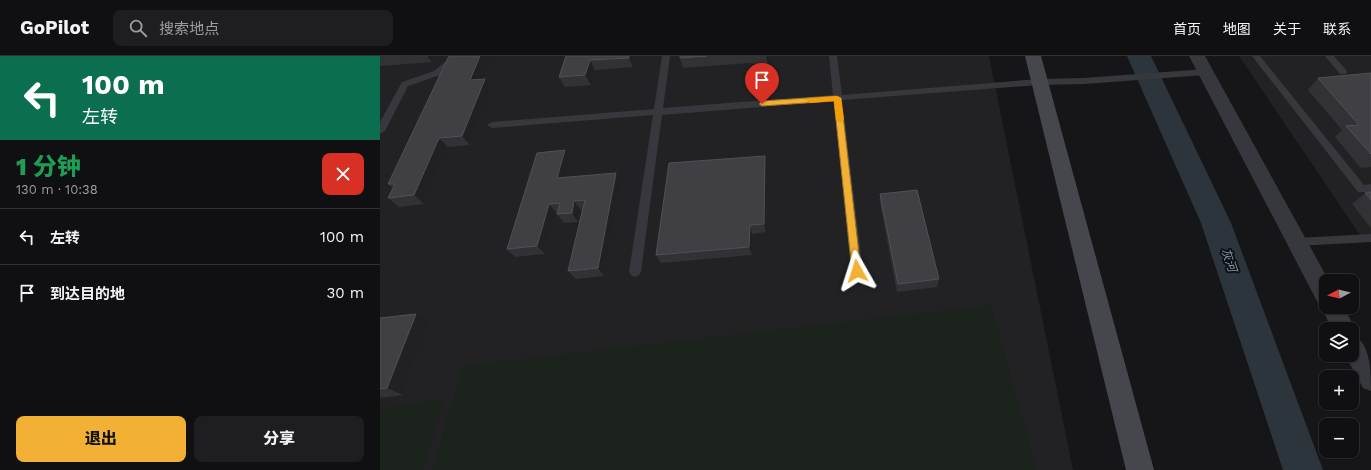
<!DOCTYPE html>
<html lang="zh">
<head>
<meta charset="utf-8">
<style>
  body { margin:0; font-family:"Work Sans","Noto Sans SC",sans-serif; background:#1e1e20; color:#f1f3f6; height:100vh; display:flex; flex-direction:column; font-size:15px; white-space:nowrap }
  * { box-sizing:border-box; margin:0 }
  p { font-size:13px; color:#9c9d9f }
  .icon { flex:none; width:22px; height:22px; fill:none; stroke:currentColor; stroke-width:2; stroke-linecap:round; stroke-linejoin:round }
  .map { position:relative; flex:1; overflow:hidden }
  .details { display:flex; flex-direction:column; background:#101012; width:380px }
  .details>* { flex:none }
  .top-card { background:#0b6e4f; color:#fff; overflow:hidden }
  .needle { width:26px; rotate:263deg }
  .fabs { position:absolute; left:939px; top:218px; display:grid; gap:8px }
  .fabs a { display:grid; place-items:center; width:40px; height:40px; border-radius:8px; background:#101012; box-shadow:0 1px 3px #0004,0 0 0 1px #303032; font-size:20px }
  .pin { position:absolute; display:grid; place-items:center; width:34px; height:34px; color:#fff; margin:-41px -17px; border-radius:50% 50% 50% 0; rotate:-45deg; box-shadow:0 0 4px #0007 }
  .pin .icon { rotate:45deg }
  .me { position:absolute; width:44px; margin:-22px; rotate:354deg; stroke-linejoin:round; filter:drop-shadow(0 0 3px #0008) }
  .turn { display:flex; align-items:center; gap:14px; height:84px; padding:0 16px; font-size:18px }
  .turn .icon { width:52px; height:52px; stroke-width:2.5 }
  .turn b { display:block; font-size:28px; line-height:34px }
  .round { display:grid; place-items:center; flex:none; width:42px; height:42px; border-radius:8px; background:#1e1e20 }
  .head { display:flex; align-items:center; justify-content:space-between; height:68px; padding:0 16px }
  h1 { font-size:24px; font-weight:800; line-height:30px; color:#1e9e55 }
  .button { display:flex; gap:8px; margin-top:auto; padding:8px 16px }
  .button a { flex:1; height:46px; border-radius:8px; background:#f2b134; color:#111; font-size:16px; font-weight:800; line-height:46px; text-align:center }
  .button a+a { background:#1e1e20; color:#f1f3f6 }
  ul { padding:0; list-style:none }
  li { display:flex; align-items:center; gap:12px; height:56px; padding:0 16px; border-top:1px solid #303032 }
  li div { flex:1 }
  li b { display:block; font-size:15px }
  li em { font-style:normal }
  header { display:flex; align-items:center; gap:24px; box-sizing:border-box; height:56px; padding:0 20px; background:#101012; border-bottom:1px solid #303032 }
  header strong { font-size:19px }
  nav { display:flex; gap:22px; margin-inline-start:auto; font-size:14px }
  .search { width:280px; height:36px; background:#1e1e20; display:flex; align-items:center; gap:10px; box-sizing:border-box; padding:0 14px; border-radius:8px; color:#9c9d9f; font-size:15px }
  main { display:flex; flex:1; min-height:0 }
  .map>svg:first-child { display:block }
  .built { fill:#222225 }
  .green { fill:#1c231d }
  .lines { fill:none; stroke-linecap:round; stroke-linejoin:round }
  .river { fill:#2c353c; fill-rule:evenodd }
  .lane { fill:#37383d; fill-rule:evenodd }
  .street { fill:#37383d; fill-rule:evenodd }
  .secondary { fill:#45474d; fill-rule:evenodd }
  .wall { fill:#323236 }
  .shaded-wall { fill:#212124 }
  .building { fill:#3f3f44; stroke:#4f5156 }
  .route { fill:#f2b134; stroke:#9d7322 }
  .slow { fill:#f59e0b }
  .labels { text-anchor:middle; stroke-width:4; stroke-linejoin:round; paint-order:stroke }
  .water-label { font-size:12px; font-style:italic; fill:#7f9bb3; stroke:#111113 }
</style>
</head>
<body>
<header>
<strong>GoPilot</strong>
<div class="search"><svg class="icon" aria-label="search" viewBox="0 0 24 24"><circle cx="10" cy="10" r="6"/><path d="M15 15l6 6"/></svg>搜索地点</div>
<nav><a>首页</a><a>地图</a><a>关于</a><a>联系</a></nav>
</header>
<main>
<section class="details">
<div class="top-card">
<div class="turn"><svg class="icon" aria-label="left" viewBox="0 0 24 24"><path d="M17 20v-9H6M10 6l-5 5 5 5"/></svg><div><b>100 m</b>左转</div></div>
</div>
<div class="head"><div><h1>1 分钟</h1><p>130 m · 10:38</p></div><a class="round" style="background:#d93025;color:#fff"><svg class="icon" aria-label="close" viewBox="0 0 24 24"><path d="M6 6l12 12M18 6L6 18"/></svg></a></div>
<ul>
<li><svg class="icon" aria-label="left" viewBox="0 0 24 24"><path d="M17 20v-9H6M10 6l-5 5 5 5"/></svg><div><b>左转</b></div><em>100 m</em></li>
<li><svg class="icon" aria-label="arrive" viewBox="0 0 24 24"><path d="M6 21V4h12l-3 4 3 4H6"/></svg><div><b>到达目的地</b></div><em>30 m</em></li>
</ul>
<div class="button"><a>退出</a><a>分享</a></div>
</section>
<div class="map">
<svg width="991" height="414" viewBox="0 0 991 414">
  <rect width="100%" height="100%" fill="#161618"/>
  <g class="built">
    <polygon points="0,0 609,0 693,414 0,414"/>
    <polygon points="859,0 991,0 991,181 982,182"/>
  </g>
  <g class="green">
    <polygon points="611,249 657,414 52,414 83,310"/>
    <polygon points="65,343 43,414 0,414 0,352"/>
  </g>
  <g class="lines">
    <polygon class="river" points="747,0 771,0 851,167 943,414 903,414 821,167"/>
    <g class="lane">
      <polygon points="72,0 81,0 60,19 28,30 5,75 0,78 0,66 22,26 54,15"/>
      <polygon points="282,0 290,0 283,52 453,39 449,0 457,0 462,39 659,23 704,22 825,13 829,16 825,19 704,28 659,29 462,44 483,215 481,218 477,220 473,218 471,215 454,45 282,59 261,216 259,219 255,221 251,219 249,216 273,59 112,72 107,69 112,66 274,53"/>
      <polygon points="872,0 880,0 984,129 991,128 991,136 978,136"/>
      <polygon points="945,0 954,0 966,14 967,16 966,18 960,18"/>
      <polygon points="991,178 991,186 917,190 913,189 912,186 913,183 917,182"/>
    </g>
    <path class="street" d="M809,0H825L949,225H946V251H964L975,273L973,279C991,287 991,316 991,335L983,332L965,299H972V273H952L941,251L942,248L938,247Z"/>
    <polygon class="secondary" points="645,0 661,0 774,414 746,414"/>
  </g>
  <g class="wall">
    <polygon points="0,0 55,0 52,6 0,10"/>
    <polygon points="186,0 256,0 253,11 215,14 211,29 185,31 179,21"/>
    <polygon points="300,0 386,0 388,10 370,7 303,12 300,2"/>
    <polygon points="991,17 991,111 981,112 955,81 962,74 928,34 938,22"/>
    <polygon points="101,23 112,33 90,89 68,91 44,148 19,151 8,142 13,132 8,128"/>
    <polygon points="191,104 186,121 242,126 224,220 196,223 188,215 202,154 201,154 198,166 184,167 177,158 178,156 176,156 165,198 135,201 127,193"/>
    <polygon points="387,109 386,176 372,178 372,199 281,207 276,199"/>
    <polygon points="991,136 991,172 972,148 985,137"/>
    <polygon points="500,138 559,223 557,231 517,236 500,147"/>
    <polygon points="0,262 49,267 23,339 0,342"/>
  </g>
  <g class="shaded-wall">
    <polygon points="47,0 55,0 52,6"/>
    <polygon points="100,0 111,0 97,34 90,24"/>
    <polygon points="249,0 256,0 253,11 249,2"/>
    <polygon points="210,4 215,14 211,29 205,19"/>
    <polygon points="105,23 112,33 90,89 82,80"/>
    <polygon points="59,82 68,91 44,148 34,139"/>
    <polygon points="185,94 191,104 183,131 177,122"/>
    <polygon points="385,100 387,109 386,176 384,168"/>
    <polygon points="236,117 242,126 224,220 218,212"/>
    <polygon points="194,145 201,154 198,166 192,157"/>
    <polygon points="169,148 176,156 165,198 157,190"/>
    <polygon points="370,169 372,178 372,199 369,191"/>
    <polygon points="36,258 49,267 23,339 7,332"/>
  </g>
  <g class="building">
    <polygon points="69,0 100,0 90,24 105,23 82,80 59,82 34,139 8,142 15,128 8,128"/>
    <polygon points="186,0 249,0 249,2 210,4 205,19 179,21"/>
    <polygon points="300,0 327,0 300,2"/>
    <polygon points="991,17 991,98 966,70 979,69 938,22"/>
    <polygon points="185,94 177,122 236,117 218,212 188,215 205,144 194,145 192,157 177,158 180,147 169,148 157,190 127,193 157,97"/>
    <polygon points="385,100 384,168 370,169 369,191 276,199 289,107"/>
    <polygon points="537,134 559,223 518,228 500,138"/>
    <polygon points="991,136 991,144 985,137"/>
    <polygon points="36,258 7,332 0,333 0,262"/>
  </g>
  <polygon class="route" points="457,40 461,42 481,215 480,218 474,218 472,215 454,45 382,50 379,48 382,45"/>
  <polygon class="slow" points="457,40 461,42 464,64 460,67 456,64 454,45 430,47 426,44 430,42"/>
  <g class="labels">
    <g class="water-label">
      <text transform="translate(849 204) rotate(71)" y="4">灰河</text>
    </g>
  </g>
</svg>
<div class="fabs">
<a><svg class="needle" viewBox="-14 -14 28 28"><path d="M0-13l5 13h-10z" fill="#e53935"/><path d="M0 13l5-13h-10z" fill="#9c9d9f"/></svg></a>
<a><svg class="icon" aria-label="layers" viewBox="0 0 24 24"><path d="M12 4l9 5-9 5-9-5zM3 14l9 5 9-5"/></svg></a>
<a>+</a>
<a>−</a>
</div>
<div class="pin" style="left:382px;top:48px;background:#d93025"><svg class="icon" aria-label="arrive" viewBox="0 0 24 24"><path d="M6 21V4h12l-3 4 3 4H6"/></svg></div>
<svg class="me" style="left:477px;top:215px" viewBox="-20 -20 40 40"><path d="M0-17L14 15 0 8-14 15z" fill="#f2b134" stroke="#fff" stroke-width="4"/></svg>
</div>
</main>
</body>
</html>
